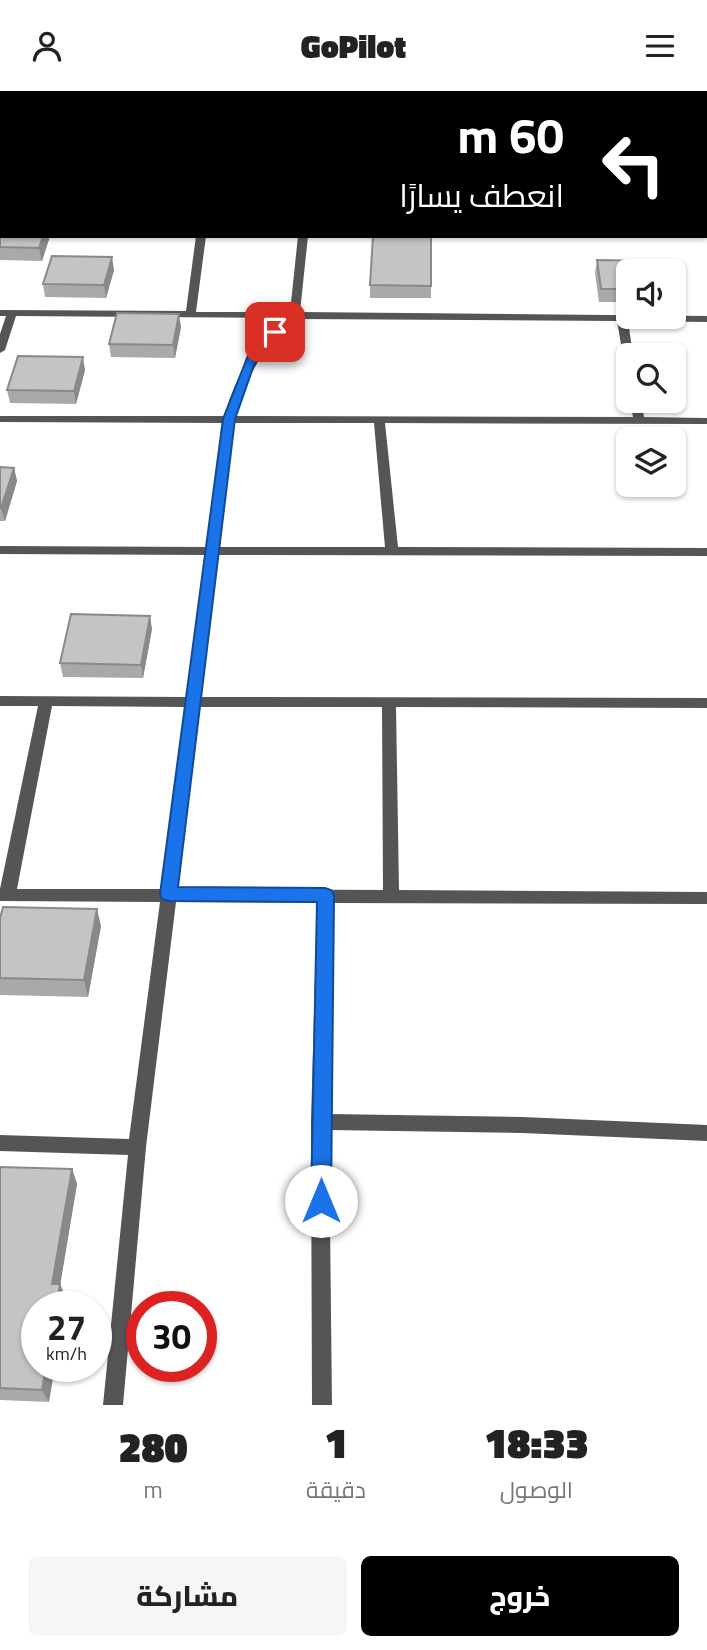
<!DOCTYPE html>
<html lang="ar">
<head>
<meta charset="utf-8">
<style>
  body { margin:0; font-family:"Titillium Web",Cairo,sans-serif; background:#f6f6f6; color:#222; direction:rtl; height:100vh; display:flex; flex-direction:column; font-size:26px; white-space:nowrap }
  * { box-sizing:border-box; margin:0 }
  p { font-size:23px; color:#767676 }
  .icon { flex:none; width:38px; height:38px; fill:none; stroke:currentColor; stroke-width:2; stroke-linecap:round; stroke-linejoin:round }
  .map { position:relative; height:1314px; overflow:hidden; direction:ltr }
  .drawer { display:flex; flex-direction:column; background:#fff; flex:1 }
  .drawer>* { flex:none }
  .top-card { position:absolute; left:0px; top:0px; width:707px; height:147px; box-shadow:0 2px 5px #0004; direction:rtl; background:#000; color:#fff; overflow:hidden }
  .buttons { position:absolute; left:616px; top:168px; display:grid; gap:14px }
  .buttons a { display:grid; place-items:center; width:70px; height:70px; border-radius:10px; background:#fff; box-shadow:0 2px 5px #0004; font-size:35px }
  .speed { position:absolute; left:21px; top:1200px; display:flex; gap:14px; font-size:35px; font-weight:700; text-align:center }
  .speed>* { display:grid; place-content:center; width:91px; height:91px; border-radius:50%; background:#fff; box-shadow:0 2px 5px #0004; line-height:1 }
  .speed small { font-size:18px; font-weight:400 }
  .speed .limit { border:10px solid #d22; background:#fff; color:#111 }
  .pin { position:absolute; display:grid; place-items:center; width:60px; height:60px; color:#fff; margin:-30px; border-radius:14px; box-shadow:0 4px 10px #0006 }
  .me { position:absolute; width:77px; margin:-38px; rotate:0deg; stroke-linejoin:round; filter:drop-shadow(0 0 5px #0008) }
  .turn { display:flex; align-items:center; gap:24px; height:147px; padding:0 28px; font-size:32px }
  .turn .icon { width:91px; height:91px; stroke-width:2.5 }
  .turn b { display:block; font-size:49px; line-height:60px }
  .eta { display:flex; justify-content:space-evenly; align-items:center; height:119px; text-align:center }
  .eta b { font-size:42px; font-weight:800; line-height:49px }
  .action { display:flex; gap:14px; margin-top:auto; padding:14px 28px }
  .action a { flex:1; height:80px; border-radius:10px; background:#000; color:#fff; font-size:28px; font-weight:800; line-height:80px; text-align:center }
  .action a+a { background:#f6f6f6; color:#222 }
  header { display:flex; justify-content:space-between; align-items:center; height:91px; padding:0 28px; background:#fff; font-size:32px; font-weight:800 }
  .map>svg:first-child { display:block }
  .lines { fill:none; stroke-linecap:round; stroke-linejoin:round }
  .street { fill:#555; fill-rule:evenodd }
  .wall { fill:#a9a9a9 }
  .shaded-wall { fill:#898989 }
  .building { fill:#c4c4c4; stroke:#898989; stroke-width:2 }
  .route { fill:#1a73e8; stroke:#114b97; stroke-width:2 }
</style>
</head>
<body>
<header><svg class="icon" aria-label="menu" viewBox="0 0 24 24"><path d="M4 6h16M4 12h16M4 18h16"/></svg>GoPilot<svg class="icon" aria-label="person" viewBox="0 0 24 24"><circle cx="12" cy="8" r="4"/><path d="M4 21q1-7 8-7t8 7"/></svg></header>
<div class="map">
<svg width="707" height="1314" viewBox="0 0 707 1314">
  <rect width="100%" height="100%" fill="#fff"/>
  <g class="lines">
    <g class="street">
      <rect x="289" y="0" width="8" height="2"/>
      <rect x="0" y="52" width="2" height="6"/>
      <rect x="705" y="54" width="2" height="6"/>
      <rect x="705" y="135" width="2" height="6"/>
      <path d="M196,145H206L196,221H290L298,145H308L300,221L707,225V231L628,230L633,264H628V268L623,265L617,230L296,228C261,260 249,280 235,325L633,326L630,310H641L644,326L707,327V333L385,332L398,456L707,457V465L218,464L201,606L707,607V617L396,616L399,799L707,801V813L332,812L329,1023L522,1026L707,1034V1050L522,1042L329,1039L332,1314H312L311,1031L317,812L176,811L146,1056L123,1314H103L128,1064L0,1060V1044L129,1048L160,811L0,810V798L38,615H0V605L187,606L206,464L0,463V455L207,456L223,332L0,331V325H224C237,283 252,257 284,227L16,225L5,259L0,262V243L6,225H0V219L186,220ZM234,332H374L385,456H219ZM52,615L186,616L162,798H17ZM199,616H382L383,799L177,798Z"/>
    </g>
  </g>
  <g class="wall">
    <polygon points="0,0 2,2 2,43 0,43"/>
    <polygon points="0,130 2,145 50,145 42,170 0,169"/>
    <polygon points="597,169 628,180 628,211 599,211 595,182"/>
    <polygon points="114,179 106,207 45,206 43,193"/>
    <polygon points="370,194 431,195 431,207 370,207"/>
    <polygon points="181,236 175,267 111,266 109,253"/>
    <polygon points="85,279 76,313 10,312 7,299"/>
    <polygon points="0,376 14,377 17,390 5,430 0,430"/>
    <polygon points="152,538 143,587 63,586 60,572"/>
    <polygon points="0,827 101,835 88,906 0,904"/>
    <polygon points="0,1076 72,1078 77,1093 60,1193 66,1207 64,1216 37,1216 49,1311 0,1309"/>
  </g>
  <g class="shaded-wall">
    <polygon points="43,145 50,145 42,170 39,157"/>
    <polygon points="112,166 114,179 106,207 104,194"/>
    <polygon points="179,223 181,236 175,267 173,254"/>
    <polygon points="83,266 85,279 76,313 74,300"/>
    <polygon points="14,377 17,390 5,430 1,417"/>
    <polygon points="150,525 152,538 143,587 141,574"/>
    <polygon points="97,818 101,835 88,906 84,889"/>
    <polygon points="72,1078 77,1093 58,1207 52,1193"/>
    <polygon points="60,1193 66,1207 64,1216 56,1216"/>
    <polygon points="46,1276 55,1276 49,1311 42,1299"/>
  </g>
  <g class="building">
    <polygon points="0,0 50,0 49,2 2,2 2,31 0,31"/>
    <polygon points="173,0 261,0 263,1 260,2 168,2"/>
    <polygon points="514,0 564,0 565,2 514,2"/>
    <polygon points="0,130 2,130 2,145 43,145 39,157 0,156"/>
    <polygon points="373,145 431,145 431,195 370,194"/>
    <polygon points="52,165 112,166 104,194 43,193"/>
    <polygon points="597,169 657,170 659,180 628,180 628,198 601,198"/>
    <polygon points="117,222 179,223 173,254 109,253"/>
    <polygon points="18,265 83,266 74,300 7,299"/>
    <polygon points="0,376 14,377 1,417 0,417"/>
    <polygon points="71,523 150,525 141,574 60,572"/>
    <polygon points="3,816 97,818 84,889 0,887 0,827"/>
    <polygon points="0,1076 72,1078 52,1193 60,1193 56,1216 37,1216 37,1276 46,1276 42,1299 0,1297"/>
  </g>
  <polygon class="route" points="275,238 281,241 260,264 254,274 235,328 178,796 325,797 331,799 334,804 331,1110 328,1116 321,1119 314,1116 311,1110 317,811 169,810 162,808 160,803 223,328 249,262"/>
</svg>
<div class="buttons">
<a><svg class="icon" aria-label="sound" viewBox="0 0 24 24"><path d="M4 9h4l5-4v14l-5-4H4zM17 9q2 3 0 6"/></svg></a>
<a><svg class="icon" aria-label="search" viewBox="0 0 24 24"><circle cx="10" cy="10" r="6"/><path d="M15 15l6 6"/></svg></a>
<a><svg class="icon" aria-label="layers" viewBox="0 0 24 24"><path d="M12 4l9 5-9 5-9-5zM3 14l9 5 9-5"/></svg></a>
</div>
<div class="speed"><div>27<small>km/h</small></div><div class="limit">30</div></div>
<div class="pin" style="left:275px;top:241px;background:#d93025"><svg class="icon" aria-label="arrive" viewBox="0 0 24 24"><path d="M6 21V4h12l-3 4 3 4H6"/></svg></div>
<svg class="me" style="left:321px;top:1110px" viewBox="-20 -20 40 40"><circle r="19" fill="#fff"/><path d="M0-13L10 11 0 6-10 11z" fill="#1a73e8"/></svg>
<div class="top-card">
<div class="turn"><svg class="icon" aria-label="left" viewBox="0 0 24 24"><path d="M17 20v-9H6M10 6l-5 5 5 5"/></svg><div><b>60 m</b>انعطف يسارًا</div></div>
</div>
</div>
<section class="drawer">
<div class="eta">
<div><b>18:33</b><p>الوصول</p></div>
<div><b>1</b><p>دقيقة</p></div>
<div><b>280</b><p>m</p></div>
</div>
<div class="action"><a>خروج</a><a>مشاركة</a></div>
</section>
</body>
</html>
